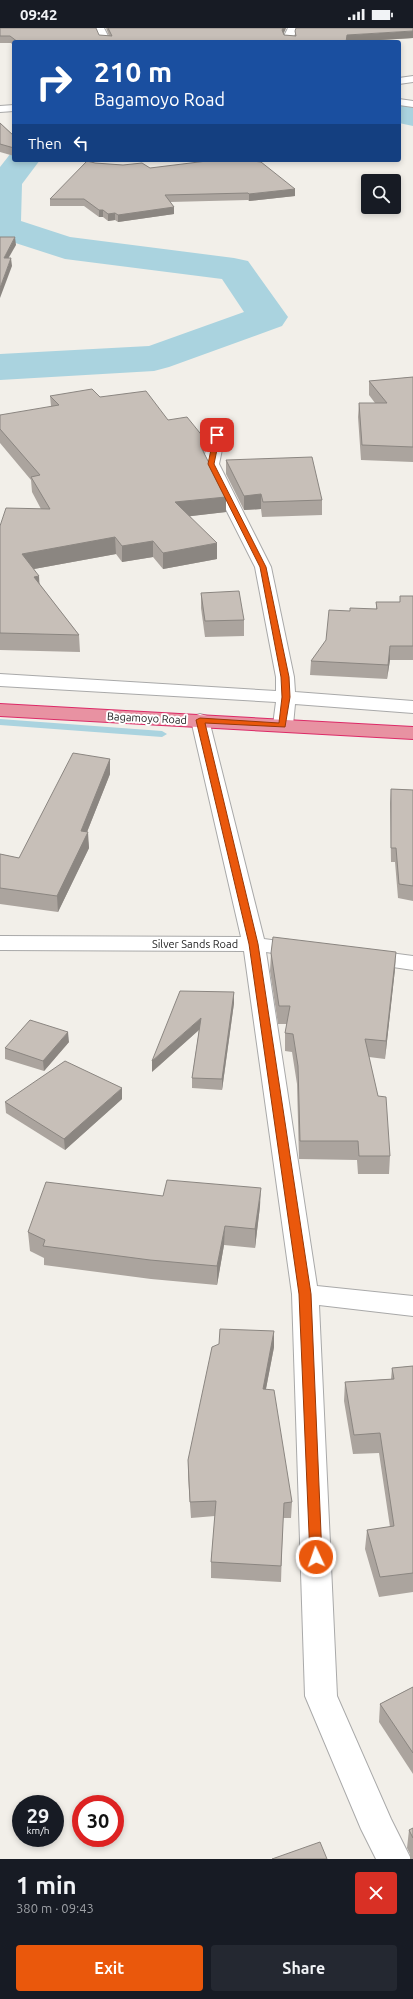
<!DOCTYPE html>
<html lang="en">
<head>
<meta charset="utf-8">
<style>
  body { margin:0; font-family:Ubuntu,sans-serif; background:#242831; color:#f1f3f6; height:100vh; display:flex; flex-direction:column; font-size:15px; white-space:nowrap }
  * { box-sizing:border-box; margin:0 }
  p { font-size:13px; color:#9ea1a6 }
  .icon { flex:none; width:22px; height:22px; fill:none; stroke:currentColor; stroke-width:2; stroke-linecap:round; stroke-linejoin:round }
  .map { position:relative; height:1831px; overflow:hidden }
  .sheet { display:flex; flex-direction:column; background:#171b24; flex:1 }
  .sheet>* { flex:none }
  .guide { position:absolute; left:12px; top:12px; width:389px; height:122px; border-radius:4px; box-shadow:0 2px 6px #0003; background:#1a4fa0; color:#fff; overflow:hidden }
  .tools { position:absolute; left:361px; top:146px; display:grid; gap:8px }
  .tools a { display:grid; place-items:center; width:40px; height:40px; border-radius:4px; background:#171b24; box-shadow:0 2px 6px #0003; font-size:20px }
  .speed { position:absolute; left:12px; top:1767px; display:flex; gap:8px; font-size:20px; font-weight:700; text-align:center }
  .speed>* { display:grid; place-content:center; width:52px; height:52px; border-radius:50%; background:#171b24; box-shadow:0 2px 6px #0003; line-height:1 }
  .speed small { font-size:10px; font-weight:400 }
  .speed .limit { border:6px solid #d22; background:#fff; color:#111 }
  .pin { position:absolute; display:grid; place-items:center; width:34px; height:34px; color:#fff; margin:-17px; border-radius:8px; box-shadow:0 2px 6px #0006 }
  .me { position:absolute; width:44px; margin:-22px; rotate:357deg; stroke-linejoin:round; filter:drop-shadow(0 0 3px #0008) }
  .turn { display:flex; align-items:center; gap:14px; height:84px; padding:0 16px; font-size:18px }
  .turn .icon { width:52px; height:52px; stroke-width:2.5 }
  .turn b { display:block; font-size:28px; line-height:34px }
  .then { display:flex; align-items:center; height:38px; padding:0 16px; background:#0003; gap:8px; font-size:15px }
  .round { display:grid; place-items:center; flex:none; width:42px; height:42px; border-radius:4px; background:#242831 }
  .headline { display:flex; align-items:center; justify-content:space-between; height:68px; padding:0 16px }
  h1 { font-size:24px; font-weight:700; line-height:30px }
  .primary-button { display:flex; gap:8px; margin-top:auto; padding:8px 16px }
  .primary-button a { flex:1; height:46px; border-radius:4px; background:#ea580c; color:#fff; font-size:16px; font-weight:700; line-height:46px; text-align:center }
  .primary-button a+a { background:#242831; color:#f1f3f6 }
  .status { display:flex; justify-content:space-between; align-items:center; height:28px; padding:0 20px; background:#171b24; direction:ltr }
  .status svg { height:11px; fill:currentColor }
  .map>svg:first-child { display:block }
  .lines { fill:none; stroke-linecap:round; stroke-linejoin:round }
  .stream { fill:#aad3df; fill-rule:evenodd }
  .river { fill:#aad3df; fill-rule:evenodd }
  .minor-casing { stroke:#a9a9a9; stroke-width:2 }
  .highway-casing { stroke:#dc2a67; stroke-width:2 }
  .minor { fill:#fff; fill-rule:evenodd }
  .highway { fill:#e892a2; fill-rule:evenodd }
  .wall { fill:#aba49e }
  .shaded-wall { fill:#8b8681 }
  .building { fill:#c7bfb8; stroke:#8b8681 }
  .route { fill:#ea580c; stroke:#983908 }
  .labels { text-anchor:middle; stroke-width:4; stroke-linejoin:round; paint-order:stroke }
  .street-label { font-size:11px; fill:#222; stroke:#fff }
</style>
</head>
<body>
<div class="status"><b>09:42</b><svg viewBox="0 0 49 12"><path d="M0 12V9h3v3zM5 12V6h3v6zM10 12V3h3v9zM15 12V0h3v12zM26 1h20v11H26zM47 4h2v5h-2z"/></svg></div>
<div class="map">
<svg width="413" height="1831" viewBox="0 0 413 1831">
  <rect width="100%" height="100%" fill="#f2efe9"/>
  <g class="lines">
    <polygon class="stream" points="0,691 162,703 167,706 162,709 0,697"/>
    <g class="river">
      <polygon points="399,75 413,78 413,98 399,95"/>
      <polygon points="14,124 14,132 40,132 22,156 21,193 70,209 234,230 248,233 288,289 282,298 169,339 154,343 0,352 0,326 149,318 244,284 222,251 65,231 0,210 0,139 11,125"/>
    </g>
    <g class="minor-casing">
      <g id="minor">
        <polygon points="94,0 104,0 111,14 101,14"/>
        <polygon points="288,0 298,0 293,10 295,14 285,14 283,10"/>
        <polygon points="413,48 413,54 399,56 399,50"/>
        <polygon points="399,71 413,73 413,79 399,77"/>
        <polygon points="14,77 14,83 0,84 0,78"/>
        <polygon points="217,402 222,404 225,407 219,436 271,539 294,649 295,664 413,673 413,685 295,676 293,697 290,701 283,703 276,701 273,697 276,674 0,658 0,646 276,663 276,649 255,539 203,436 209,407 212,404"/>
        <polygon points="200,686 207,688 209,692 264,911 309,917 312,922 309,927 301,929 266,924 317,1258 413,1268 413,1288 319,1277 337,1668 391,1791 411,1831 376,1831 361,1801 305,1668 292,1266 244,923 0,922 0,908 241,909 191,692 193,688"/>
        <polygon points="367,922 413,928 413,942 359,934 356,929 359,924"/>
      </g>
    </g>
    <g class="highway-casing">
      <polygon id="highway" points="0,676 413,699 413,711 0,688"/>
    </g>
    <use href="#minor" class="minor"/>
    <use href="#highway" class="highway"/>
  </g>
  <g class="wall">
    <polygon points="0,0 109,8 106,0 286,0 283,6 284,7 295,8 295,3 413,10 352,14 14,14 14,18 11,15 0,15"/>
    <polygon points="0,95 14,108 14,128 0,124"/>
    <polygon points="27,132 33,132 33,134"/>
    <polygon points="95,135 150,140 295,161 295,168 249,173 248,172 170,174 174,179 174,186 118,194 115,192 108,193 103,189 99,189 84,178 50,178 50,171"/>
    <polygon points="413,349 413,434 361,432 358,389 359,375 375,375 369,367 369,353"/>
    <polygon points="50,368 100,369 168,392 204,425 226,469 226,484 190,488 217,531 163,541 153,529 122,534 116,526 34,541 40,557 79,607 80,624 0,622 0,498 41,481 32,464 31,452 0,415 0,401 51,378"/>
    <polygon points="226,432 322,472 322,487 262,489 261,481 244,482 226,446"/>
    <polygon points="201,565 244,592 244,608 205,609 201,580"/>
    <polygon points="400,568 413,568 413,632 390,632 387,651 310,647 311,633 350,583 376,581 376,574 400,574"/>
    <polygon points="110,731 110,746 87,804 89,820 58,884 0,876 0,826 19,830"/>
    <polygon points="391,761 413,762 413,873 398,870 395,834 391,834 390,775"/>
    <polygon points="271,925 395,941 385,1031 369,1029 390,1128 389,1146 358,1146 357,1132 299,1131 297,1056 292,1024 285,1023 285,1005 287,996 278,996 270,943"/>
    <polygon points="234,964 234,975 222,1062 192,1060 192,1050 199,1002 152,1044"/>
    <polygon points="69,1014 44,1043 5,1031 5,1020"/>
    <polygon points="122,1071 65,1122 6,1085 5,1074"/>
    <polygon points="163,1168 260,1178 255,1220 224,1217 217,1257 151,1251 44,1237 44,1230 30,1223 28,1204"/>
    <polygon points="274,1303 274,1319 266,1361 292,1474 291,1490 283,1490 281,1554 211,1550 211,1534 215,1488 191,1490 188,1448 188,1432"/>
    <polygon points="413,1338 413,1564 379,1569 365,1521 367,1502 390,1499 379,1425 353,1426 344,1373 345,1354 391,1351 392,1340"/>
    <polygon points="413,1659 413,1746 379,1694 380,1676"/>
    <polygon points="413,1800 413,1831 410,1831 410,1826 407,1820 409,1802"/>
  </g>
  <g class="shaded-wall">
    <polygon points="283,0 286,0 282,9 282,2"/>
    <polygon points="413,3 413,10 346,14 347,7"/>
    <polygon points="295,161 295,168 249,173 249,166"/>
    <polygon points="174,179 174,186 118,194 118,187"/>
    <rect x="99" y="182" width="4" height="7"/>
    <polygon points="115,185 115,192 108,193 108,186"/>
    <polygon points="15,209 16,217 4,238 4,230"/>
    <polygon points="11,230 12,238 0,270 0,260"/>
    <polygon points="204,410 204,425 202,421"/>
    <polygon points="261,466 261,481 244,482 244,468"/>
    <polygon points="226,469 226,484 175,490 175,474"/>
    <polygon points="115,509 116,526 23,543 22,526"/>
    <polygon points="153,513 153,529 122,534 122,518"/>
    <polygon points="217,515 217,531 163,541 163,525"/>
    <polygon points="39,548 40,564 34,549"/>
    <polygon points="390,618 390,632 387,651 388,637"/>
    <polygon points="110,731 110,746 83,814 88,804 89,820 58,884 57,868 81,803"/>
    <polygon points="396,924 395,941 385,1031 386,1013"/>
    <polygon points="234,964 234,975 222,1062 222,1051"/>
    <polygon points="201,990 201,1000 152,1044 152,1033"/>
    <polygon points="68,1004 69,1014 44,1043 43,1033"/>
    <polygon points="122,1060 122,1071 65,1122 64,1111"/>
    <polygon points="261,1160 260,1178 255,1220 255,1201"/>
    <polygon points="225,1198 224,1217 217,1257 217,1238"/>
    <polygon points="274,1303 274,1319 263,1376 263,1361"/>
  </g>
  <g class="building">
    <polygon points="0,0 96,0 99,7 112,8 108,0 283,0 282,2 284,7 296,8 295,3 296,0 413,0 413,3 347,7 346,14 18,14 10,8 0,8"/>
    <polygon points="0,95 14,108 14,120 0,116"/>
    <polygon points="215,132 243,132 261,134 295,161 249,166 248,165 165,167 174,179 118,187 115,185 108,186 103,182 99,182 84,171 50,171 87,133 95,135 123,137 142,135 150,140"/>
    <polygon points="0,209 15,209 4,230 11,230 0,260"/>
    <polygon points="413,349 413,419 362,417 359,375 387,375 369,353"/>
    <polygon points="92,361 100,369 146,363 168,392 187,389 204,410 202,421 226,469 175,474 217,515 163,525 153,513 122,518 115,509 22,526 39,548 34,549 79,607 0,605 0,498 6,480 50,481 31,449 40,447 0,401 0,387 59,377 50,368"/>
    <polygon points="312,429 322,472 263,474 261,466 244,468 226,432"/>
    <polygon points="239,563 244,592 205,593 201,565"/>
    <polygon points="400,568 413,568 413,618 390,618 388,637 311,633 326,612 329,582 350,583 350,580 377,581 376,574 400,574"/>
    <polygon points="73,725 110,731 81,803 88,804 57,868 0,860 0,826 19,830"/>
    <polygon points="391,761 413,762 413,858 399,856 396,820 391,820"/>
    <polygon points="273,909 396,924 386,1013 365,1011 378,1068 386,1069 390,1128 359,1128 358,1113 300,1113 298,1038 293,1006 285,1005 290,978 279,978 271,925"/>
    <polygon points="180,963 234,964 222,1051 192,1050 201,990 152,1033"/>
    <polygon points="30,992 68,1004 43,1033 5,1020"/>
    <polygon points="65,1033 122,1060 64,1111 5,1074"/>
    <polygon points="167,1152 261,1160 255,1201 225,1198 217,1238 150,1232 43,1218 45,1212 28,1204 46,1154 163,1168"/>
    <polygon points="220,1301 274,1303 263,1361 274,1362 292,1474 284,1475 281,1538 211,1534 216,1473 190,1474 188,1432 212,1319 219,1316"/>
    <polygon points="413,1338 413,1545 380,1549 367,1502 394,1498 380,1405 354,1407 345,1354 394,1351 392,1340"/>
    <polygon points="413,1659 413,1725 380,1676"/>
    <polygon points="413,1800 413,1810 409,1802"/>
    <polygon points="320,1814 327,1831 272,1831"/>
  </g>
  <polygon class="route" points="217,405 220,407 214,436 266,539 289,649 290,669 285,699 205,695 258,916 311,1266 322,1529 320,1532 316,1534 311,1532 310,1529 299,1266 249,916 196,692 200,690 279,695 282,669 281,649 260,539 208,436 214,407"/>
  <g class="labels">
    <g class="street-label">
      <text transform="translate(147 690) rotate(3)" y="4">Bagamoyo Road</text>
      <text x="195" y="920">Silver Sands Road</text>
    </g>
  </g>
</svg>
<div class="tools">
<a><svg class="icon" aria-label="search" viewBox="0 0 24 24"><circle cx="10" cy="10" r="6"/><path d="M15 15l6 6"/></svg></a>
</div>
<div class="speed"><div>29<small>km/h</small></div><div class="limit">30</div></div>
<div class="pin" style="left:217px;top:407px;background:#d93025"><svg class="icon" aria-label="arrive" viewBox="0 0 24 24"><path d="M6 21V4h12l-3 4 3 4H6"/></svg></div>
<svg class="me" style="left:316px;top:1529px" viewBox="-20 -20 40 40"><circle r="17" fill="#ea580c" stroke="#fff" stroke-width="3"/><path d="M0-11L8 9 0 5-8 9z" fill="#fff"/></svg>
<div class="guide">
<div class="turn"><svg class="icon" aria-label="right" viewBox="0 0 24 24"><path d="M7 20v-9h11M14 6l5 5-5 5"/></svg><div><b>210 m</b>Bagamoyo Road</div></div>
<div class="then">Then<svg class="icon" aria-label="left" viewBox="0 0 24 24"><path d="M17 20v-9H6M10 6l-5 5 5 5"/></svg></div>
</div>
</div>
<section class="sheet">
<div class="headline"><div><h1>1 min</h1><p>380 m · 09:43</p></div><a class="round" style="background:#d93025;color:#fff"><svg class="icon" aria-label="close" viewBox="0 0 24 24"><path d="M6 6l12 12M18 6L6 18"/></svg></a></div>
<div class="primary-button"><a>Exit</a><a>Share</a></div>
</section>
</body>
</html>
